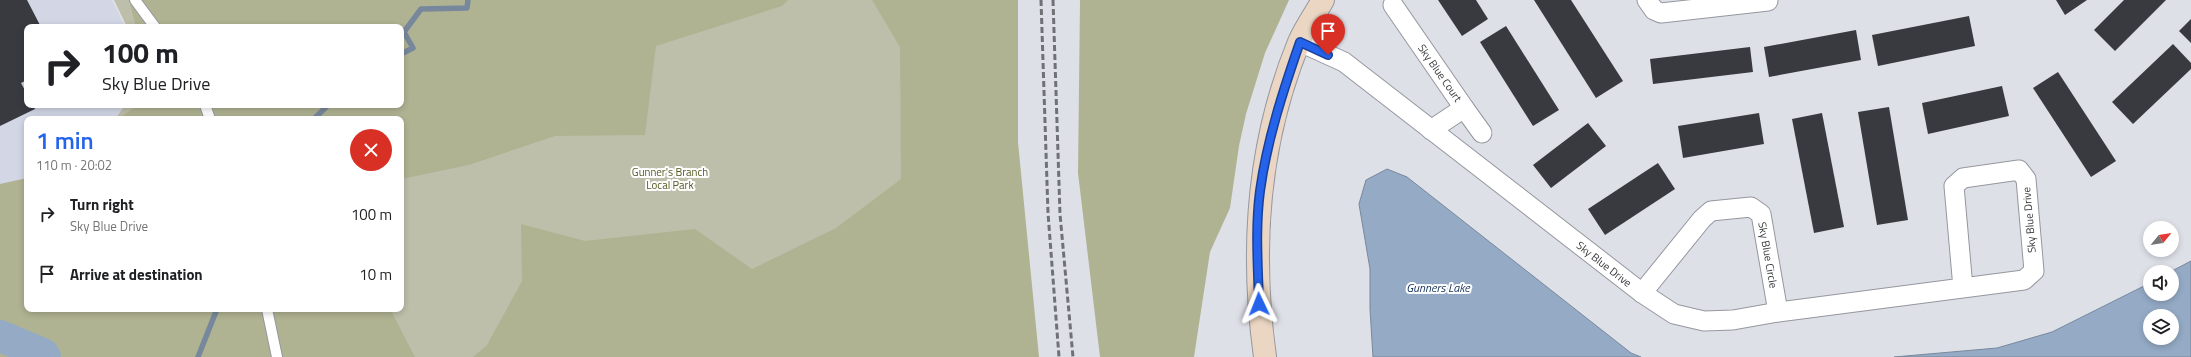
<!DOCTYPE html>
<html lang="en">
<head>
<meta charset="utf-8">
<style>
  body { margin:0; font-family:"Titillium Web",sans-serif; background:#f6f6f6; color:#202124; height:100vh; display:flex; flex-direction:column; font-size:15px; white-space:nowrap }
  * { box-sizing:border-box; margin:0 }
  p { font-size:13px; color:#757577 }
  .icon { flex:none; width:22px; height:22px; fill:none; stroke:currentColor; stroke-width:2; stroke-linecap:round; stroke-linejoin:round }
  .map { position:relative; flex:1; overflow:hidden }
  .drawer { position:absolute; left:24px; top:116px; width:380px; height:196px; display:flex; flex-direction:column; background:#fff; border-radius:8px; box-shadow:0 2px 6px #0003 }
  .drawer>* { flex:none }
  .guide { position:absolute; left:24px; top:24px; width:380px; height:84px; border-radius:8px; box-shadow:0 2px 6px #0003; background:#fff; color:#202124; overflow:hidden }
  .needle { width:26px; rotate:60deg }
  .buttons { position:absolute; left:2143px; top:221px; display:grid; gap:8px }
  .buttons a { display:grid; place-items:center; width:36px; height:36px; border-radius:50%; background:#fff; box-shadow:0 2px 6px #0003; font-size:20px }
  .pin { position:absolute; display:grid; place-items:center; width:34px; height:34px; color:#fff; margin:-41px -17px; border-radius:50% 50% 50% 0; rotate:-45deg; box-shadow:0 0 4px #0007 }
  .pin .icon { rotate:45deg }
  .me { position:absolute; width:44px; margin:-22px; rotate:358deg; stroke-linejoin:round; filter:drop-shadow(0 0 3px #0008) }
  .turn { display:flex; align-items:center; gap:14px; height:84px; padding:0 12px; font-size:18px }
  .turn .icon { width:52px; height:52px; stroke-width:2.5 }
  .turn b { display:block; font-size:28px; line-height:34px }
  .round { display:grid; place-items:center; flex:none; width:42px; height:42px; border-radius:21px; background:#f6f6f6 }
  .overview { display:flex; align-items:center; justify-content:space-between; height:68px; padding:0 12px }
  h1 { font-size:24px; font-weight:600; line-height:30px; color:#2563eb }
  ul { padding:0; list-style:none }
  li { display:flex; align-items:center; gap:12px; height:60px; padding:0 12px }
  li div { flex:1 }
  li b { display:block; font-size:15px }
  li em { font-style:normal }
  .map>svg:first-child { display:block }
  .built { fill:#d2d6e5 }
  .green { fill:#bdbfaa }
  .forest { fill:#b0b392 }
  .water { fill:#94aac5; stroke:#78889c; fill-rule:evenodd }
  .lines { fill:none; stroke-linecap:round; stroke-linejoin:round }
  .stream { stroke:#78889c; stroke-width:5.5 }
  .river { stroke:#94aac5; stroke-width:32 }
  .building { fill:#383a40 }
  .lane-casing { stroke:#95979f; stroke-width:12 }
  .street-casing { stroke:#95979f; stroke-width:21 }
  .secondary-casing { stroke:#95979f; stroke-width:24 }
  .lane { stroke:#fff; stroke-width:10 }
  .street { stroke:#fff; stroke-width:19 }
  .secondary { stroke:#ead6c2; stroke-width:22 }
  .rail { stroke:#6f7175; stroke-width:3; stroke-dasharray:6 3; stroke-linecap:butt }
  .route-casing { stroke:#184099; stroke-width:10 }
  .route { stroke:#2563eb; stroke-width:7 }
  .labels { text-anchor:middle; stroke-width:4; stroke-linejoin:round; paint-order:stroke }
  .street-label { font-size:11px; fill:#38393c; stroke:#fff }
  .park-label { font-size:11px; fill:#555821; stroke:#fff }
  .water-label { font-size:12px; font-style:italic; fill:#123156; stroke:#fff }
</style>
</head>
<body>
<div class="map">
<svg width="2191" height="357" viewBox="0 0 2191 357">
  <rect width="100%" height="100%" fill="#dee0e8"/>
  <polygon class="built" points="0,0 112,0 125,27 27,27 27,105 125,105 114,119 27,119 27,221 0,223"/>
  <polygon class="green" points="114,0 911,0 925,357 0,357 27,309 401,309 401,119 115,119 125,105 401,105 401,27 127,27"/>
  <g class="forest">
    <polygon points="129,0 788,0 782,6 656,46 645,135 555,136 469,165 401,179 401,119 118,119 138,105 401,105 401,27 136,27"/>
    <polygon points="872,0 1018,0 1018,142 1039,357 473,357 487,345 522,281 521,224 585,241 695,229 752,269 836,228 901,179 900,47"/>
    <polygon points="1080,0 1289,0 1265,53 1246,114 1239,146 1230,208 1210,252 1194,357 1100,357 1078,173"/>
    <polygon points="27,178 27,309 390,309 415,357 0,357 0,184"/>
  </g>
  <g class="water">
    <polygon points="1387,169 1407,177 1631,353 1641,357 1373,357 1370,309 1370,269 1359,204 1366,180"/>
    <path d="M2191,261V357H1894L1997,348L2052,332L2150,283V294H2172V272H2170ZM2150,316H2172V338H2150Z"/>
  </g>
  <g class="lines">
    <g class="stream">
      <polyline points="401,54 413,48 404,32 421,9 467,8 468,0"/>
      <polyline points="314,119 328,105"/>
      <polyline points="198,357 217,309"/>
    </g>
    <polyline class="river" points="0,336 43,354 45,357"/>
  </g>
  <g class="building">
    <polygon points="0,0 27,0 41,27 27,27 27,80 21,83 27,94 27,105 33,105 35,109 0,126"/>
    <polygon points="1438,0 1476,0 1488,19 1462,36"/>
    <polygon points="1534,0 1571,0 1623,81 1596,98"/>
    <polygon points="2056,0 2087,0 2065,15"/>
    <polygon points="2124,0 2166,0 2115,51 2094,30"/>
    <polygon points="1969,16 1975,46 1878,66 1872,35"/>
    <polygon points="2191,19 2191,43 2179,31"/>
    <polygon points="1506,26 1559,110 1533,126 1480,42"/>
    <polygon points="1856,30 1861,60 1769,77 1764,47"/>
    <polygon points="2173,44 2191,63 2191,69 2133,124 2112,102"/>
    <polygon points="1750,47 1753,72 1653,84 1650,59"/>
    <polygon points="2058,72 2116,161 2091,177 2033,88"/>
    <polygon points="2002,86 2009,116 1928,134 1922,103"/>
    <polygon points="1889,107 1908,220 1877,225 1858,112"/>
    <polygon points="1759,113 1764,144 1683,158 1678,126"/>
    <polygon points="1822,113 1844,227 1814,233 1792,119"/>
    <polygon points="1588,123 1606,146 1551,188 1533,165"/>
    <polygon points="1658,163 1675,189 1605,235 1588,209"/>
  </g>
  <g class="lines">
    <g class="lane-casing">
      <g id="lane">
        <polyline points="135,0 155,27"/>
        <polyline points="205,105 210,119"/>
        <polyline points="267,309 277,357"/>
      </g>
    </g>
    <g class="street-casing">
      <g id="street">
        <polyline points="1647,0 1654,10 1661,13 1768,1"/>
        <polyline points="1393,5 1464,108 1431,130"/>
        <polyline points="1300,42 1344,62 1642,293 1674,314 1704,321 1733,320 1778,312 2024,280 2034,271 2026,179 2019,170 1963,178 1954,186 1963,288"/>
        <polyline points="1464,108 1482,133"/>
        <polyline points="1642,293 1702,219 1711,211 1751,207 1761,214 1778,312"/>
      </g>
    </g>
    <g class="secondary-casing">
      <path id="secondary" d="M1265,357C1250,249 1257,144 1299,42C1305,28 1315,14 1323,0"/>
    </g>
    <use href="#lane" class="lane"/>
    <use href="#street" class="street"/>
    <use href="#secondary" class="secondary"/>
    <g class="rail">
      <polyline points="1041,0 1048,213 1059,357"/>
      <polyline points="1053,0 1060,214 1073,357"/>
    </g>
  </g>
  <g class="lines">
    <g class="route-casing">
      <path id="route" d="M1259,304C1258,266 1255,229 1260,191C1267,140 1283,91 1300,42L1328,55"/>
    </g>
    <use href="#route" class="route"/>
  </g>
  <g class="labels">
    <g class="street-label">
      <text transform="translate(1440 73) rotate(55)" y="4">Sky Blue Court</text>
      <text transform="translate(2029 220) rotate(-95)" y="4">Sky Blue Drive</text>
      <text transform="translate(1768 255) rotate(80)" y="4">Sky Blue Circle</text>
      <text transform="translate(1604 264) rotate(38)" y="4">Sky Blue Drive</text>
    </g>
    <g class="park-label">
      <text x="670" y="176">Gunner's Branch<tspan x="670" dy="13">Local Park</tspan></text>
    </g>
    <g class="water-label">
      <text x="1438" y="292">Gunners Lake</text>
    </g>
  </g>
</svg>
<div class="buttons">
<a><svg class="needle" viewBox="-14 -14 28 28"><path d="M0-13l5 13h-10z" fill="#e53935"/><path d="M0 13l5-13h-10z" fill="#757577"/></svg></a>
<a><svg class="icon" aria-label="sound" viewBox="0 0 24 24"><path d="M4 9h4l5-4v14l-5-4H4zM17 9q2 3 0 6"/></svg></a>
<a><svg class="icon" aria-label="layers" viewBox="0 0 24 24"><path d="M12 4l9 5-9 5-9-5zM3 14l9 5 9-5"/></svg></a>
</div>
<div class="pin" style="left:1328px;top:55px;background:#d93025"><svg class="icon" aria-label="arrive" viewBox="0 0 24 24"><path d="M6 21V4h12l-3 4 3 4H6"/></svg></div>
<svg class="me" style="left:1259px;top:304px" viewBox="-20 -20 40 40"><path d="M0-17L14 15 0 8-14 15z" fill="#2563eb" stroke="#fff" stroke-width="4"/></svg>
<div class="guide">
<div class="turn"><svg class="icon" aria-label="right" viewBox="0 0 24 24"><path d="M7 20v-9h11M14 6l5 5-5 5"/></svg><div><b>100 m</b>Sky Blue Drive</div></div>
</div>
<section class="drawer">
<div class="overview"><div><h1>1 min</h1><p>110 m · 20:02</p></div><a class="round" style="background:#d93025;color:#fff"><svg class="icon" aria-label="close" viewBox="0 0 24 24"><path d="M6 6l12 12M18 6L6 18"/></svg></a></div>
<ul>
<li><svg class="icon" aria-label="right" viewBox="0 0 24 24"><path d="M7 20v-9h11M14 6l5 5-5 5"/></svg><div><b>Turn right</b><p>Sky Blue Drive</p></div><em>100 m</em></li>
<li><svg class="icon" aria-label="arrive" viewBox="0 0 24 24"><path d="M6 21V4h12l-3 4 3 4H6"/></svg><div><b>Arrive at destination</b></div><em>10 m</em></li>
</ul>
</section>
</div>
</body>
</html>
